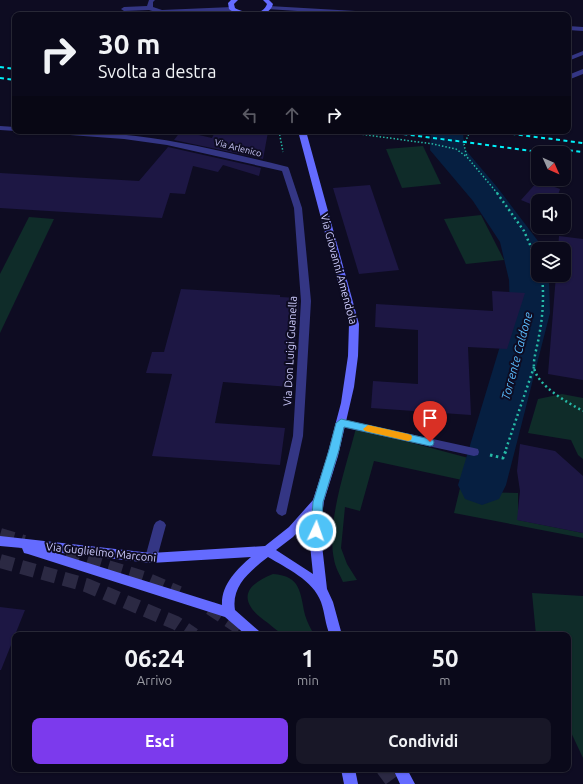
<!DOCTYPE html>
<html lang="it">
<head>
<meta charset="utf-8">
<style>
  body { margin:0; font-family:Ubuntu,sans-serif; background:#181727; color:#f1f3f6; height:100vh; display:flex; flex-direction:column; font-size:15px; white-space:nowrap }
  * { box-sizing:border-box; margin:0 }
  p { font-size:13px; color:#999aa2 }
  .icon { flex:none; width:22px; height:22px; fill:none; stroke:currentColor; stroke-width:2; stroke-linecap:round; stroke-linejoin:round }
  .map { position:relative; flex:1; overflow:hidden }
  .sheet { position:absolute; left:12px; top:632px; width:559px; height:140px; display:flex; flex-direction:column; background:#0a091a; border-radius:8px; box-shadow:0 1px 3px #0004,0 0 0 1px #2a2a39 }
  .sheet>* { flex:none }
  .guide { position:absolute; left:12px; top:12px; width:559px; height:122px; border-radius:8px; box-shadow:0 1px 3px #0004,0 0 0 1px #2a2a39; background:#0a091a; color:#f1f3f6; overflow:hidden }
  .needle { width:26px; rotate:135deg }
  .controls { position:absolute; left:531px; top:146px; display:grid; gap:8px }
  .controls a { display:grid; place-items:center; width:40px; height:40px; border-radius:8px; background:#0a091a; box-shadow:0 1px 3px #0004,0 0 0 1px #2a2a39; font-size:20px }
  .pin { position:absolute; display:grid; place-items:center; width:34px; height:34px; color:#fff; margin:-41px -17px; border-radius:50% 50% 50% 0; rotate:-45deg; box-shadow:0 0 4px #0007 }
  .pin .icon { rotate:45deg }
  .me { position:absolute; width:44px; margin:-22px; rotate:3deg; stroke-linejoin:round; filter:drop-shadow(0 0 3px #0008) }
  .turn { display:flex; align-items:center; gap:14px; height:84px; padding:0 20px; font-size:18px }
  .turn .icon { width:52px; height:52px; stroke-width:2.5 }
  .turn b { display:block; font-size:28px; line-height:34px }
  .lanes { display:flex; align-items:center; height:38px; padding:0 20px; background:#0003; justify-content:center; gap:20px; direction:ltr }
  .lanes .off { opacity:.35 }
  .eta { display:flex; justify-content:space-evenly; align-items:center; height:68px; text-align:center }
  .eta b { font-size:24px; font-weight:700; line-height:28px }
  .action { display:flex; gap:8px; margin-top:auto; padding:8px 20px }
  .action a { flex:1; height:46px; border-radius:8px; background:#7c3aed; color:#fff; font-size:16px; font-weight:700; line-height:46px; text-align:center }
  .action a+a { background:#181727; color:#f1f3f6 }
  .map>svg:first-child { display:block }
  .green { fill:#0f2c29 }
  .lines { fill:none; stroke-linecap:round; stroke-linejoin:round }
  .river { fill:#061f41; fill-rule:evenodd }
  .building { fill:#1d1744 }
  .highway-tunnel { stroke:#2b2943; stroke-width:14; stroke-dasharray:14 8; stroke-linecap:butt }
  .path-far2 { stroke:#26baa7; stroke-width:1.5; stroke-dasharray:1.5 2; stroke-linecap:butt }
  .path-far1 { stroke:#26baa7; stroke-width:2.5; stroke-dasharray:2 3; stroke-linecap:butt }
  .path { stroke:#26baa7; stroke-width:3; stroke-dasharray:2.5 3.5; stroke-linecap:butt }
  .lane { fill:#343684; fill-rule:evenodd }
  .street { fill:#343684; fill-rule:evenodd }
  .secondary { fill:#646bff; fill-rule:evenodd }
  .rail { stroke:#00f0f8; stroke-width:2; stroke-dasharray:4 3.5; stroke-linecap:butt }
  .route { fill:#4fc3f7; stroke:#337fa1 }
  .slow { fill:#f59e0b }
  .labels { text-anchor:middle; stroke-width:4; stroke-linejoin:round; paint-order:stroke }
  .far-street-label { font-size:9px; fill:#cfcdff; stroke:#0e0c22 }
  .street-label { font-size:11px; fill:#cfcdff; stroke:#0e0c22 }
  .water-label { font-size:12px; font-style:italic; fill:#5bbeff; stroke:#0e0c22 }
</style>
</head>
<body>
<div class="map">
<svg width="583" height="784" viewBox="0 0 583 784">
  <rect width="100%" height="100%" fill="#0e0c22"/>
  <g class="green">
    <polygon points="423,146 441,184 402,188 386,149"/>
    <polygon points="481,215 504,260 466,264 444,219"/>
    <polygon points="29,217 54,219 0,333 0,274"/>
    <polygon points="562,394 583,398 583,459 578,455 571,440 528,433 538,399"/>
    <path d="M356,428L476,460L471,492L518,493V520L583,533V538L454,513L462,480L374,461L360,511L345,507L341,548L347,564L357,580L343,582C340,575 335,567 334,559C326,522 347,464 356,428Z"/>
    <path d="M273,574C301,576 300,592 305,615C307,622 311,629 314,635C307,635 289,637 283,634C278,632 273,627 268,623C240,604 240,587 273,574Z"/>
    <polygon points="532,593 583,596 583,758 568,726 568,635 536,635"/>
  </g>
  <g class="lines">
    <polygon class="river" points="431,131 463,131 464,148 497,187 538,241 540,249 538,249 538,275 547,275 549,280 550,313 506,485 499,499 482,505 465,499 458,485 510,313 509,280 500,242 473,201 430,150"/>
  </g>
  <g class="building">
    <polygon points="181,131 212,138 214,134 268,132 263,159 174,140"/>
    <polygon points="168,147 261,168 259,176 223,165 218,172 193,166 185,194 170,193 162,218 0,208 0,173 139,181"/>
    <polygon points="538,181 560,189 556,201 538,201 538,207 521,200"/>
    <polygon points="370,185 399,270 359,274 333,188"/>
    <polygon points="559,236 583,239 583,380 548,374 556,275 564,275 564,249 558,249"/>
    <polygon points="181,289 280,295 280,297 299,298 298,320 290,387 223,382 215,423 285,428 280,465 152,456 172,374 146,373 152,352 164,352"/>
    <polygon points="492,291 525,293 507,349 468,347 471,415 371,408 373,381 418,384 418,330 375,327 376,304 493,311"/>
    <polygon points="520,444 555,451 583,476 583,533 517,520 520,491 517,471"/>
    <polygon points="0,607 25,610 1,670 0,670"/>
  </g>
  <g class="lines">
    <g class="highway-tunnel">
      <polyline points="0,535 24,542"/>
      <polyline points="45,548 144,578 179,593"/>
      <polyline points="0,561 86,585 176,623 194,635"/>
      <polyline points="210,608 251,635"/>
      <polyline points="383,769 394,784"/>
    </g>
    <g class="path-far2">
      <polyline points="279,131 283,152"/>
      <polyline points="338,131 433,144 456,149 467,157"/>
      <polyline points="470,131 464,145 467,157 498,194"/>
    </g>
    <g class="path-far1">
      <polyline points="497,193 524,231 538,263"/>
      <path d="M542,275C544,296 543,316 539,336C538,344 533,359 534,367C536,385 568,403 583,411"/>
      <polyline points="506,449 534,367"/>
    </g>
    <polyline class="path" points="490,455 503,458 507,448"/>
    <g class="lane">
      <polygon points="149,0 155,0 153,2 153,7 162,10 232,7 235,9 232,11 162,14 149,10 124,11 121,9 124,7 147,6"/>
      <polygon points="583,51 583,55 568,61 568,57"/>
      <polygon points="583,69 583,74 568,80 568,75"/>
      <polygon points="160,520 164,522 166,525 157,558 155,562 151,563 147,562 145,558 154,525 156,522"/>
    </g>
    <g class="street">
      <polygon points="269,6 390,13 393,15 358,15 267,9 266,8"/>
      <polygon points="568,26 583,27 583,31 568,30"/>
      <polygon points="0,126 15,127 16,131 0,130"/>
      <path d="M39,131C72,131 104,132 136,136C187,142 238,155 288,167L289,169L302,208L311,301L303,436L286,514L282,516L278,514L276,511L293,436L301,301L294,208L282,171L167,145L124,139L43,133Z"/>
      <polygon points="341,419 474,448 478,449 479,452 478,455 474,456 341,427 337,426 336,423 337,420"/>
    </g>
    <g class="secondary">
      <path d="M231,0H238L234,4L235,8C243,13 263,17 267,4L263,0H269L273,4C269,20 239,18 229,9L228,3Z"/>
      <path d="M298,131H306L359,324L358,356L354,387L338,456L324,501L321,522L322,545L327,589L333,602L342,635H330C325,624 325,613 321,602C313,580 286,568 268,557C250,571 231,586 235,610L259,631L261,635H246L225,617L28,554L24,553L22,548L0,546V536L151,553L265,546L289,527L313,500L327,456L341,403L348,356L349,324ZM310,519V545L313,574L276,550L293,537ZM53,552L151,563L251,557C237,569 221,585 222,605Z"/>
      <polygon points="341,769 355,769 358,784 344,784"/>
      <polygon points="393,769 407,769 415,784 400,784"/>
    </g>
    <g class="rail">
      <polyline points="0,67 15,69"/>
      <polyline points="0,78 15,80"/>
      <polyline points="381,131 547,153"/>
      <polyline points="489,131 583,143"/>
      <polyline points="539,147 583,152"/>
    </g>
  </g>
  <polygon class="route" points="341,419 430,439 433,440 434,442 433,445 430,446 344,427 339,450 323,502 321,531 320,534 316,535 312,534 311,531 313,502 329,450 336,423"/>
  <polygon class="slow" points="368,425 408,434 411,435 412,437 411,440 408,441 365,431 363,429"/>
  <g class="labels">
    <g class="far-street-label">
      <text transform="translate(238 148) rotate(14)" y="3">Via Arlenico</text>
    </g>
    <g class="street-label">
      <text transform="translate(339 269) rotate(75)" y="4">Via Giovanni Amendola</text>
      <text transform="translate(290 351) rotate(-87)" y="4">Via Don Luigi Guanella</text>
      <text transform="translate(101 552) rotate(6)" y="4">Via Guglielmo Marconi</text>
    </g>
    <g class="water-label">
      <text transform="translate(517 356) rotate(-75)" y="4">Torrente Caldone</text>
    </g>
  </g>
</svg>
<div class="controls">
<a><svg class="needle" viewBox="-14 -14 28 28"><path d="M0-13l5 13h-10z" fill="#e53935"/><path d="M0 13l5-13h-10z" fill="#999aa2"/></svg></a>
<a><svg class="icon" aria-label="sound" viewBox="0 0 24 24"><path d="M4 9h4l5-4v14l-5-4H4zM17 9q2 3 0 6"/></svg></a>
<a><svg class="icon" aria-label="layers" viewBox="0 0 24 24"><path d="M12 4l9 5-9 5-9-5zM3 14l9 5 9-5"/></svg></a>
</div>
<div class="pin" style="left:430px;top:442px;background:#d93025"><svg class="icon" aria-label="arrive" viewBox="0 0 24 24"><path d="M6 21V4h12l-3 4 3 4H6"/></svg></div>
<svg class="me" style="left:316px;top:531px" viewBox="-20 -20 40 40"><circle r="17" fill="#4fc3f7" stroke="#fff" stroke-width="3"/><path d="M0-11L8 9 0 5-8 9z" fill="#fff"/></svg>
<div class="guide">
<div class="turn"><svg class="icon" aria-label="right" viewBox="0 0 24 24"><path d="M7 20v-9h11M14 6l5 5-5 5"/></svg><div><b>30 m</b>Svolta a destra</div></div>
<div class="lanes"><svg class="icon off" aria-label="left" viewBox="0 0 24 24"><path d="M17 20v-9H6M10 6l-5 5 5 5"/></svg><svg class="icon off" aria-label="ahead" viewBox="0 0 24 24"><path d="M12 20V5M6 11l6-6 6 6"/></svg><svg class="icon" aria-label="right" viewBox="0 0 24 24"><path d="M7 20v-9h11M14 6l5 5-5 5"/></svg></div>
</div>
<section class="sheet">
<div class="eta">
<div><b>06:24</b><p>Arrivo</p></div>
<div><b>1</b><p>min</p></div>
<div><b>50</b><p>m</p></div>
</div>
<div class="action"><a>Esci</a><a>Condividi</a></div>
</section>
</div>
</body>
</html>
